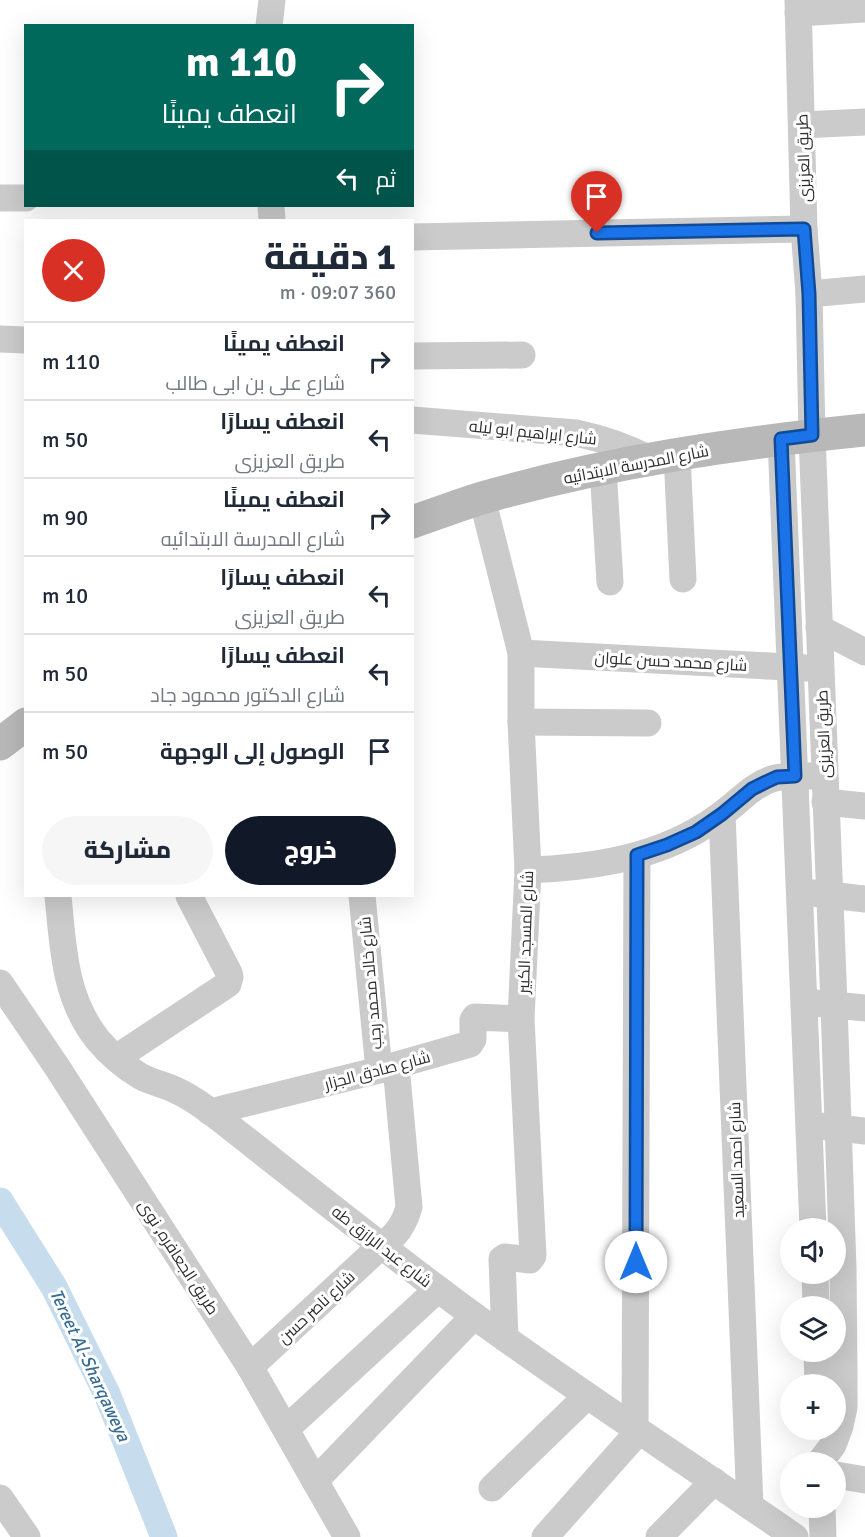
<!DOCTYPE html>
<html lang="ar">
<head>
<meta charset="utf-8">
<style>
  body { margin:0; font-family:Signika,Cairo,sans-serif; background:#f6f6f7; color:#1f2937; direction:rtl; height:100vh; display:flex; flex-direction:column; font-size:22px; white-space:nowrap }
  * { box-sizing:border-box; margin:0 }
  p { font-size:20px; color:#747a83 }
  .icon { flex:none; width:33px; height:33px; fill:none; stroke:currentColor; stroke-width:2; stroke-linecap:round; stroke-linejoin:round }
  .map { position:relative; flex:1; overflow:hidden; direction:ltr }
  .drawer { position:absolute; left:24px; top:219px; width:390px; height:678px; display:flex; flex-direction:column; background:#fff; border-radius:0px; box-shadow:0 6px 24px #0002; direction:rtl }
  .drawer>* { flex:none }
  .top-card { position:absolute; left:24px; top:24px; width:390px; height:183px; border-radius:0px; box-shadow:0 6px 24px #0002; direction:rtl; background:#00695c; color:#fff; overflow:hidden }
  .buttons { position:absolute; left:780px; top:1218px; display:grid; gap:12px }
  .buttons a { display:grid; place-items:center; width:66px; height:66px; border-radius:50%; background:#fff; box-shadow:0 6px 24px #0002; font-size:30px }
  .pin { position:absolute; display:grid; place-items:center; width:51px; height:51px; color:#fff; margin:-62px -26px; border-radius:50% 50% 50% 0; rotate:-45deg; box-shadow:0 0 6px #0007 }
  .pin .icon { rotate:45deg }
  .me { position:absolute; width:66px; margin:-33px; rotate:0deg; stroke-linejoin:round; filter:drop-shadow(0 0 4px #0008) }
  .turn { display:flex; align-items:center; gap:21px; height:126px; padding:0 18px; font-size:27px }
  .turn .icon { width:78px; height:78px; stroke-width:2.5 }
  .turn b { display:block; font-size:42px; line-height:51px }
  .then { display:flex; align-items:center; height:57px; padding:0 18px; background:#0003; gap:12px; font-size:22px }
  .round { display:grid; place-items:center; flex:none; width:63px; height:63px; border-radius:32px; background:#f6f6f7 }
  .headline { display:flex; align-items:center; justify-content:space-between; height:102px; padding:0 18px }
  h1 { font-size:36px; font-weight:800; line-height:45px }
  .cta { display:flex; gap:12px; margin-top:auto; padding:12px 18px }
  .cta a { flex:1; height:69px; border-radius:36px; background:#111827; color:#fff; font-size:24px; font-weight:800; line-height:69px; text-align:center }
  .cta a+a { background:#f6f6f7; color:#1f2937 }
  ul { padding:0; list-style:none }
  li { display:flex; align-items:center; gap:18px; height:78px; padding:0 18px; border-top:2px solid #e0e1e3 }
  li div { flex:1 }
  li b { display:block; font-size:22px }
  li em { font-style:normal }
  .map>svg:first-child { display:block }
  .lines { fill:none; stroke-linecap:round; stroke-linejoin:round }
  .canal { stroke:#c7dded; stroke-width:27 }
  .street { stroke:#cbcbcb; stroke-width:27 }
  .secondary { stroke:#b8b8b8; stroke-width:33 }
  .route-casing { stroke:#114b97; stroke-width:15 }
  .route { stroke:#1a73e8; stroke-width:10 }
  .labels { text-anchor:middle; stroke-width:6; stroke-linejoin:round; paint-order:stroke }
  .street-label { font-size:16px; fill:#2e2e2e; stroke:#fff }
  .water-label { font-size:18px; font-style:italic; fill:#396d93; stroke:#fff }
</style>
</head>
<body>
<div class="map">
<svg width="865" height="1537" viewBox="0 0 865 1537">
  <rect width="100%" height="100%" fill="#fff"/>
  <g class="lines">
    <polyline class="canal" points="0,1201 54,1287 107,1394 164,1537"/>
    <g class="street">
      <polyline points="798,0 804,229 809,294 812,435 834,1005 843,1269 844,1372 844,1407 840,1426 833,1445 820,1462"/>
      <polyline points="798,13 865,9"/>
      <polyline points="269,26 272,0"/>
      <polyline points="802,125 865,122"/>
      <polyline points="0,198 26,198"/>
      <polyline points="271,206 272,220"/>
      <polyline points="412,237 804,229"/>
      <polyline points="809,294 865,289"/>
      <polyline points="0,339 26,340"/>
      <polyline points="412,356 522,355"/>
      <path d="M412,420L576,433C604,439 625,446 650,459"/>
      <polyline points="781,439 813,1228"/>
      <polyline points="677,455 683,579"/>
      <polyline points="603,468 610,582"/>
      <polyline points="482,498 521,653 521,722 528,870 521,1019 533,1256 530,1260 505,1257 502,1259 505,1338"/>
      <polyline points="819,628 865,652"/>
      <polyline points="521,653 807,668"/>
      <polyline points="521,722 648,723"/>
      <polyline points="825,802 865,806"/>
      <polyline points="722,814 750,1506"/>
      <path d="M528,870C585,868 645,860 696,831C705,826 714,820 722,814C740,801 753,784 775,778C787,775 799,776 811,776"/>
      <polyline points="813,893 865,899"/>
      <path d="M58,896C63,946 64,998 98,1040C109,1053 125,1067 140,1076C150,1082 163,1084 173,1089C190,1096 206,1108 220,1119C304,1185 387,1252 473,1315C578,1392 688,1463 795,1537"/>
      <polyline points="362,896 379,1070"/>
      <polyline points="0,983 57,1067 250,1367 347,1537"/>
      <polyline points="815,1003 865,1008"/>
      <polyline points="116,1058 228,984 230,977 229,973 189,896"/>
      <polyline points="210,1112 379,1070 470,1044 473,1039 473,1020 475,1017 521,1019"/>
      <polyline points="819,1126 865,1131"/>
      <polyline points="815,1274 816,1306"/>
      <polyline points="817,1352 818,1384"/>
      <path d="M250,1367L381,1246C396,1236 404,1225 409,1207L396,1066"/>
      <polyline points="286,1429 438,1289"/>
      <polyline points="635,1429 637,856"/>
      <polyline points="836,1475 865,1480"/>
      <polyline points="315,1481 474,1316"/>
      <polyline points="492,1488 587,1396"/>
      <polyline points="0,1498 27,1537"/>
      <polyline points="822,1508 823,1537"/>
      <polyline points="545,1537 639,1431"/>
      <polyline points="659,1537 714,1481"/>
    </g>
    <g class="secondary">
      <path d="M412,522C436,514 459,505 482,498C607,462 736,443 865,430"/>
      <polyline points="0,744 26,724"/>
    </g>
  </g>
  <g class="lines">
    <g class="route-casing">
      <polyline id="route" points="597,233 804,229 809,294 812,435 781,439 795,776 777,777 766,782 752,789 722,814 696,832 667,845 637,855 636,1262"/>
    </g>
    <use href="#route" class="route"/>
  </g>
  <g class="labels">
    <g class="street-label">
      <text transform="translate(803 158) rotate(-92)" y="6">طريق العزيزى</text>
      <text transform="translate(533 432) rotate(6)" y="6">شارع ابراهيم ابو ليله</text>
      <text transform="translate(636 464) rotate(-11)" y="6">شارع المدرسة الابتدائيه</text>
      <text transform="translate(671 661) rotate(3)" y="6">شارع محمد حسن علوان</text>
      <text transform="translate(823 734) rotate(-92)" y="6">طريق العزيزى</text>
      <text transform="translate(525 932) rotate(-88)" y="6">شارع المسجد الكبير</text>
      <text transform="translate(370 983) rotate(-95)" y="6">شارع خالد محمد رجب</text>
      <text transform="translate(377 1070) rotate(-15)" y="6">شارع صادق الجزار</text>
      <text transform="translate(736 1160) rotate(-92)" y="6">شارع احمد السعيد</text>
      <text transform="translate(382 1246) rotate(38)" y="6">شارع عبد الرازق طه</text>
      <text transform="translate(179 1257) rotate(57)" y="6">طريق الجعافره, نوى</text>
      <text transform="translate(316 1307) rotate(-43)" y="6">شارع ناصر حسن</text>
    </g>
    <g class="water-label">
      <text transform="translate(90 1365) rotate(65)" y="6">Tereet Al-Sharqaweya</text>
    </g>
  </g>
</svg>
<div class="buttons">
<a><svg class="icon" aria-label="sound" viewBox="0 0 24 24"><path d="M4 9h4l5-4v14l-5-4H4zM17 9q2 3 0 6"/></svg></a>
<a><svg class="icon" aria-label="layers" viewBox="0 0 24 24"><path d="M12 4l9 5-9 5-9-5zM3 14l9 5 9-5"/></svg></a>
<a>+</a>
<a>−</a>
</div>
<div class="pin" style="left:597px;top:233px;background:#d93025"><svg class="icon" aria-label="arrive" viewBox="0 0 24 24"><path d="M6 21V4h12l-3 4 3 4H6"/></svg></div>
<svg class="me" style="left:636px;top:1262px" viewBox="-20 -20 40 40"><circle r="19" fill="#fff"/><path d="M0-13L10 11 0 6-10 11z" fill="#1a73e8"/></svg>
<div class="top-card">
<div class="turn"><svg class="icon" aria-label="right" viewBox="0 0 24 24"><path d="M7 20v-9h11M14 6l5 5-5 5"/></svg><div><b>110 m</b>انعطف يمينًا</div></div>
<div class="then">ثم<svg class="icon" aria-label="left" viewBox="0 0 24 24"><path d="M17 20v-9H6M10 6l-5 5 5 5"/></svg></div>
</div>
<section class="drawer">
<div class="headline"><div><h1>1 دقيقة</h1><p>360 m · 09:07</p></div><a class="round" style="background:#d93025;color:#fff"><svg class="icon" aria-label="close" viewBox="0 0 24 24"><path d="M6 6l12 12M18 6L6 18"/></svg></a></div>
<ul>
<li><svg class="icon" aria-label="right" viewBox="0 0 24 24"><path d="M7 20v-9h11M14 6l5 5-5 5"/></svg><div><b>انعطف يمينًا</b><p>شارع على بن ابى طالب</p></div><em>110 m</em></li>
<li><svg class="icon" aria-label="left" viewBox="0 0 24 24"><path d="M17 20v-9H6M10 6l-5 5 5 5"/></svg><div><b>انعطف يسارًا</b><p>طريق العزيزى</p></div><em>50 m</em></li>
<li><svg class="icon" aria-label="right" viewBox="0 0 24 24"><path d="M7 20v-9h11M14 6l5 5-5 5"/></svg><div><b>انعطف يمينًا</b><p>شارع المدرسة الابتدائيه</p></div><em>90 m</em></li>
<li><svg class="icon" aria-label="left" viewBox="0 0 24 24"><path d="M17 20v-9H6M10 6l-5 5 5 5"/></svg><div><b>انعطف يسارًا</b><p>طريق العزيزى</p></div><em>10 m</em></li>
<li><svg class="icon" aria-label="left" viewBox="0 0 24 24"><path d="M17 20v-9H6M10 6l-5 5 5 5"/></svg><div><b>انعطف يسارًا</b><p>شارع الدكتور محمود جاد</p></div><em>50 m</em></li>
<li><svg class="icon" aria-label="arrive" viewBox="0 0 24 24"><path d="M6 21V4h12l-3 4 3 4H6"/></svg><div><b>الوصول إلى الوجهة</b></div><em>50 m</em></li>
</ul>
<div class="cta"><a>خروج</a><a>مشاركة</a></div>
</section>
</div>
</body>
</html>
